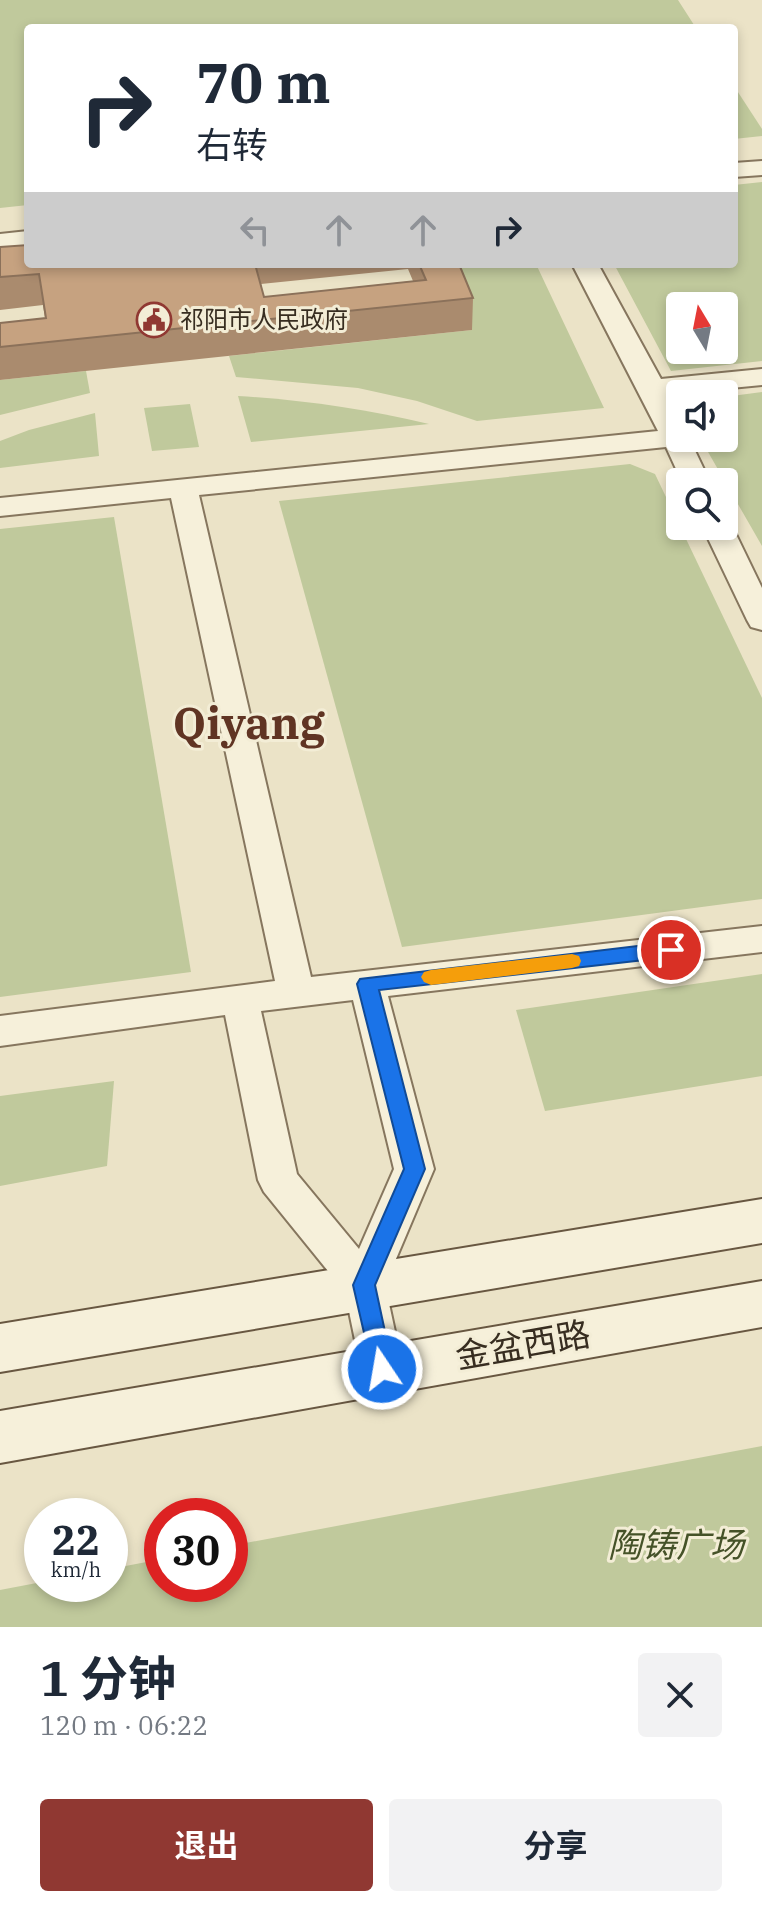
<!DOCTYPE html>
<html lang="zh">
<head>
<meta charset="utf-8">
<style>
  body { margin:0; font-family:"IBM Plex Serif","Noto Sans SC",serif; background:#f2f2f3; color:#1f2937; height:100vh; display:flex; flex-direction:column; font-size:30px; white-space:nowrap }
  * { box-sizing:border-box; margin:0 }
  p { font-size:26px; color:#747a83 }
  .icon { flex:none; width:44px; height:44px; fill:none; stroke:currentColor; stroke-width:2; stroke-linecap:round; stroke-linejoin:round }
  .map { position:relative; height:1627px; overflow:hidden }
  .side { display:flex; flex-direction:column; background:#fff; flex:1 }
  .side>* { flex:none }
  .banner { position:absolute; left:24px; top:24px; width:714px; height:244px; border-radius:8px; box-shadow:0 4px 12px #0003; background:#fff; color:#1f2937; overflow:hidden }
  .needle { width:52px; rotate:350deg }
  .tools { position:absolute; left:666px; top:292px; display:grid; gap:16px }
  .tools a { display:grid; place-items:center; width:72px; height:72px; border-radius:8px; background:#fff; box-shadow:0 4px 12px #0003; font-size:40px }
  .speed { position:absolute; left:24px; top:1498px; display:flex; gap:16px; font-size:40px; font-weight:700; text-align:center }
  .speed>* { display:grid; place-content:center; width:104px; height:104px; border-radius:50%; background:#fff; box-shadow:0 4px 12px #0003; line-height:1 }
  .speed small { font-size:20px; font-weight:400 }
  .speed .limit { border:12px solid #d22; background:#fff; color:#111 }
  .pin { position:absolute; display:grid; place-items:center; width:68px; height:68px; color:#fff; margin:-34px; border:4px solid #fff; border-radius:50%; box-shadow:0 2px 8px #0007 }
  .me { position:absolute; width:88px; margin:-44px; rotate:348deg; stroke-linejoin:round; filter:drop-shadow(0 0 6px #0008) }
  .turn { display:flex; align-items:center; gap:28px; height:168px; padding:0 40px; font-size:36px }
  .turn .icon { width:104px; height:104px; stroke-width:2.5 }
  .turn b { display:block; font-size:56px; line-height:68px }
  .lanes { display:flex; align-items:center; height:76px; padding:0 40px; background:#0003; justify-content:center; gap:40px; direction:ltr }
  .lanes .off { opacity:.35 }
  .round { display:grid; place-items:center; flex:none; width:84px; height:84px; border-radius:8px; background:#f2f2f3 }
  .head { display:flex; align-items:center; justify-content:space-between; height:136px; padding:0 40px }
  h1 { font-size:48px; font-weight:700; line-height:60px }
  .button { display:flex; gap:16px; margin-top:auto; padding:16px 40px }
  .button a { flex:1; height:92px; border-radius:8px; background:#903832; color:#fff; font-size:32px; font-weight:700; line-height:92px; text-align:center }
  .button a+a { background:#f2f2f3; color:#1f2937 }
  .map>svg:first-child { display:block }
  .green { fill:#c0c99c; fill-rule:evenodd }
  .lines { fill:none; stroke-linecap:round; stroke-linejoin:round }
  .street-casing { stroke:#86765e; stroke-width:4 }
  .secondary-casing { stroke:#685741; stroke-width:4 }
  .street { fill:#f6f0da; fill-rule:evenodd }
  .secondary { fill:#f6f0da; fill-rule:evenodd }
  .wall { fill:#aa8b6e; fill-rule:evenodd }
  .building { fill:#c6a280; stroke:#8b715a; stroke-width:2 }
  .route { fill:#1a73e8; stroke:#114b97; stroke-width:2 }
  .slow { fill:#f59e0b }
  .labels { text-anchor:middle; stroke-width:6; stroke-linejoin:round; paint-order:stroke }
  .far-poi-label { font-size:24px; fill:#372d20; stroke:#f3edd6; text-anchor:start }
  .near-street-label { font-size:34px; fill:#372d20; stroke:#f3edd6 }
  .near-park-label { font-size:34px; font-style:italic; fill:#455228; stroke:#f3edd6 }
  .town-label { font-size:44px; font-weight:bold; fill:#603423; stroke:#f3edd6 }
</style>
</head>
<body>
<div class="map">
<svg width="762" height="1627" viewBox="0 0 762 1627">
  <rect width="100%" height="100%" fill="#ebe3c7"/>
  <g class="green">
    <polygon points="0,0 678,0 696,28 28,28 28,205 0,208"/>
    <polygon points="734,86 762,129 762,136 734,139"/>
    <path d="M762,182V361L671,371L614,264H734V185ZM680,306H724V350H680Z"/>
    <polygon points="445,264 536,264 604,408 477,421 417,401 358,388 236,377 229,356 472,330"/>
    <polygon points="86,371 90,393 0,415 0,380"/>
    <polygon points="762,392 762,546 700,438 724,438 724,397"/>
    <path d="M238,396C304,400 365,409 429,424L251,442Z"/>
    <polygon points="190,404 199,447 152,451 144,408"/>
    <polygon points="95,413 99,456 0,468 0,441 29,430"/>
    <polygon points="630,464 655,474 762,698 762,899 402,947 279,501"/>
    <polygon points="114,517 191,972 0,997 0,529"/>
    <polygon points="762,974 762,1076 545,1111 516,1010"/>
    <polygon points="114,1081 107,1166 0,1186 0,1096"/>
    <polygon points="762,1446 762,1627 0,1627 0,1590 42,1582 110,1584 110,1569 162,1559 162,1584 230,1584 230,1546"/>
  </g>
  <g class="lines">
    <g class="street-casing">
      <g id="street">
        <polygon points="762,161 762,175 734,177 734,163"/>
        <polygon points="28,231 28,245 0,248 0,234"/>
        <path d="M572,264H598L661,379L762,369V385L669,394L680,418V438H689L710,482H682L666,447L199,495L311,977L762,926V952L388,996L434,1169L385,1285L403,1369L397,1382L382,1388L367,1382L361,1369L345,1292L264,1192L258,1180L225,1015L0,1046V1016L275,981L171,498L0,516V498L658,431ZM353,1000L394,1169L359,1249L297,1174L261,1011Z"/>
        <polygon points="724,519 732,526 762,588 762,630 751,627 747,620 702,526 724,526"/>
      </g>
    </g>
    <g class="secondary-casing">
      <g id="secondary">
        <polygon points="762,1199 762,1243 0,1372 0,1324"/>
        <polygon points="762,1281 762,1327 0,1463 0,1411"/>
      </g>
    </g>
    <use href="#street" class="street"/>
    <use href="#secondary" class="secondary"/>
  </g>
  <path class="wall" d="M0,247L28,264H459L473,298L472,330L0,380V323L45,318L43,305L0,310ZM408,269L413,281L264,297L261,284Z"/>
  <polygon class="building" points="28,245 28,264 255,264 264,297 426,280 419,264 459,264 473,298 0,347 0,323 46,318 39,274 0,277 0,247"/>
  <polygon class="route" points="671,942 678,944 681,950 678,955 671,957 379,990 425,1169 375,1285 393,1369 390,1376 382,1379 374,1376 353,1285 404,1169 357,984 360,979"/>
  <polygon class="slow" points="572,954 579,956 581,961 579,966 572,968 431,985 424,982 421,977 424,972 431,970"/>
  <defs>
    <g id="civic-ring" transform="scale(1.8)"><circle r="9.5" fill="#f3edd6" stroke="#903832" stroke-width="1.5"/><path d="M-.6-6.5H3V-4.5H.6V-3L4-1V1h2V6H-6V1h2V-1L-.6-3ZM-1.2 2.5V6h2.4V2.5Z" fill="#903832"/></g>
  </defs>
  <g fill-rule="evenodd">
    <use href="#civic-ring" x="154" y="320"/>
  </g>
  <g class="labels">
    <g class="far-poi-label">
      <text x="180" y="328">祁阳市人民政府</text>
    </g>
    <g class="near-street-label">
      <text transform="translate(523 1345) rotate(-10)" y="12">金盆西路</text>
    </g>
    <g class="near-park-label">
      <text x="676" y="1557">陶铸广场</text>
    </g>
    <g class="town-label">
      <text x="249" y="739">Qiyang</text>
    </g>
  </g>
</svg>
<div class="tools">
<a><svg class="needle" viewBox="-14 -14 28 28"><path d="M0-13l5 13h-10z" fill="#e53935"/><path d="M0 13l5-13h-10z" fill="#747a83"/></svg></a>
<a><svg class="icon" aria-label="sound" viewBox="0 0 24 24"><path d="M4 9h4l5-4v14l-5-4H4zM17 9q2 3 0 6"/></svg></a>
<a><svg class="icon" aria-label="search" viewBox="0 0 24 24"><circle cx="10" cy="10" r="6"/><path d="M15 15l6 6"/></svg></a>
</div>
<div class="speed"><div>22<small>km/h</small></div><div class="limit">30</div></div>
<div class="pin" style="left:671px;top:950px;background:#d93025"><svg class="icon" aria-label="arrive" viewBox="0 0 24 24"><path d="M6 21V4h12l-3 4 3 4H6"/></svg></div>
<svg class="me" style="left:382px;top:1369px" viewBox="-20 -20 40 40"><circle r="17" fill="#1a73e8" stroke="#fff" stroke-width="3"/><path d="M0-11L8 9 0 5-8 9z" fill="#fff"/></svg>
<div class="banner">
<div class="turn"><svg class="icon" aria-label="right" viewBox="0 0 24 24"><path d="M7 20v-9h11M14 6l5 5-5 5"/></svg><div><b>70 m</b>右转</div></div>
<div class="lanes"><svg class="icon off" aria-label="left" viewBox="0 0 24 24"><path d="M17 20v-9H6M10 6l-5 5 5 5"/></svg><svg class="icon off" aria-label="ahead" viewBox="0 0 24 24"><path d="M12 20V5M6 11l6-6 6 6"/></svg><svg class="icon off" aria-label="ahead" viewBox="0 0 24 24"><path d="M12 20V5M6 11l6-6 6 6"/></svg><svg class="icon" aria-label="right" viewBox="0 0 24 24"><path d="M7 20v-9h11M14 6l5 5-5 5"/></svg></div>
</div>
</div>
<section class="side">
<div class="head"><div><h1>1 分钟</h1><p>120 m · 06:22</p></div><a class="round"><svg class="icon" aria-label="close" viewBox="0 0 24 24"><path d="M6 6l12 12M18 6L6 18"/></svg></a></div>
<div class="button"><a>退出</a><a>分享</a></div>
</section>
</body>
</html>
